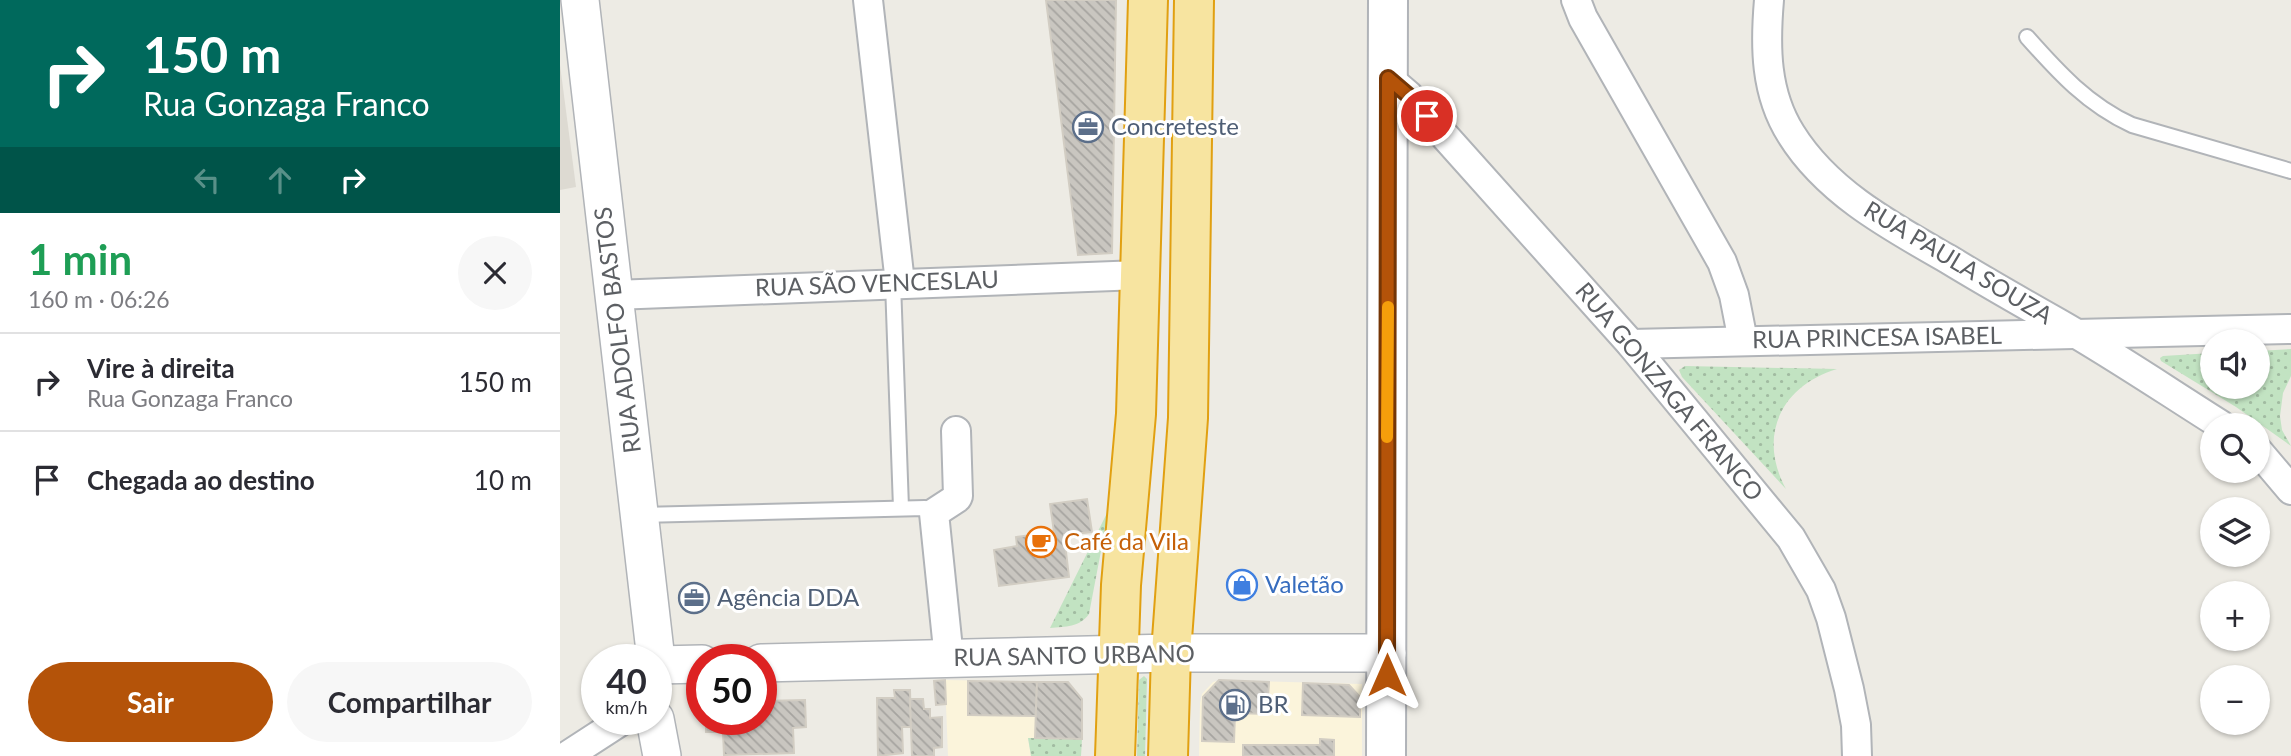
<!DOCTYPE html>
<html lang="pt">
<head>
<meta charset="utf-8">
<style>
  body { margin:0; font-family:Lato,sans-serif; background:#f7f7f7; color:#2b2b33; height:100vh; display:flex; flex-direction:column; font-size:26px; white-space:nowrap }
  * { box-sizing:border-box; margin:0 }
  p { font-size:23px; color:#7c7c81 }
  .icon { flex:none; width:38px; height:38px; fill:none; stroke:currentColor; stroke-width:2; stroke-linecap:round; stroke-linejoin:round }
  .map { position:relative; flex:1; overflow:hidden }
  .panel { display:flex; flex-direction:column; background:#fff; width:560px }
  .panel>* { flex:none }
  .hud { background:#00695c; color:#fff; overflow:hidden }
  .tools { position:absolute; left:1640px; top:329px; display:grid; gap:14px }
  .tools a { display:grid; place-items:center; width:70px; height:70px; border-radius:50%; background:#fff; box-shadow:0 2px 5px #0004; font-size:35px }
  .speed { position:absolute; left:21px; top:644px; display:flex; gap:14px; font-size:35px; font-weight:700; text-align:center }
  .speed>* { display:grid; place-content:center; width:91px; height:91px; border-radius:50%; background:#fff; box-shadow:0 2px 5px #0004; line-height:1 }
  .speed small { font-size:18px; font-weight:400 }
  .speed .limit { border:10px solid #d22; background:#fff; color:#111 }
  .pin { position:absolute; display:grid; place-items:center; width:60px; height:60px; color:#fff; margin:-30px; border:4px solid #fff; border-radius:50%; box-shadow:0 2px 7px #0007 }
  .me { position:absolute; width:77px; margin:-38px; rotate:0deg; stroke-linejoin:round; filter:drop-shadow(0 0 5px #0008) }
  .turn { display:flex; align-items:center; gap:24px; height:147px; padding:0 28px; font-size:32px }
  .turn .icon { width:91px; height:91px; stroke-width:2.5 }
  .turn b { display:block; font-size:49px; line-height:60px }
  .lanes { display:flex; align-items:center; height:66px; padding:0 28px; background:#0003; justify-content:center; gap:35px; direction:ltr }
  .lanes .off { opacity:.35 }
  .round { display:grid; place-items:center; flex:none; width:74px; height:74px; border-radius:37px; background:#f7f7f7 }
  .summary { display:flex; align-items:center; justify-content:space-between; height:119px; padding:0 28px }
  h1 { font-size:42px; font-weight:700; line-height:52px; color:#1e9e55 }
  .action { display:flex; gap:14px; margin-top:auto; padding:14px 28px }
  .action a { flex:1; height:80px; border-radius:42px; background:#b45309; color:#fff; font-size:28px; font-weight:700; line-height:80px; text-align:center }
  .action a+a { background:#f7f7f7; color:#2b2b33 }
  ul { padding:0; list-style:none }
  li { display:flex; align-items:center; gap:21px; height:98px; padding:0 28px; border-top:2px solid #e1e1e2 }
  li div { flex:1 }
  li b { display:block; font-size:26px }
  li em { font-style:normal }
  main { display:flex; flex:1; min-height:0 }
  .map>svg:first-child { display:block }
  .commercial { fill:#fbf4db }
  .education { fill:#dddad2 }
  .grass { fill:url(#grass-dots) }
  .building { fill:url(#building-back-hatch); stroke:#d2cdc3; stroke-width:2 }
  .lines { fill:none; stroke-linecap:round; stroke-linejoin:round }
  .service-casing { stroke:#b1b4b8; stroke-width:18 }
  .minor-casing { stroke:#b1b4b8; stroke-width:32 }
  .tertiary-casing { stroke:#b1b4b8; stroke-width:40 }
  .secondary-casing { stroke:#b0b3b8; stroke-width:42 }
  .trunk-casing { stroke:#e1a011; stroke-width:42 }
  .service { stroke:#fff; stroke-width:14 }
  .minor { stroke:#fff; stroke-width:28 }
  .tertiary { stroke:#fff; stroke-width:37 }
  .secondary { stroke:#fff; stroke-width:38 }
  .trunk { stroke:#f7e4a0; stroke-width:38 }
  .route-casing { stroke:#753606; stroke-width:18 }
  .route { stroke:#b45309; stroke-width:12 }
  .slow { stroke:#f59e0b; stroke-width:12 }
  .labels { text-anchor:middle; stroke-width:6; stroke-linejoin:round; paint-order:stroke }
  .service-label { font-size:24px; fill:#4e5e75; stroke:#fff; text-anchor:start }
  .street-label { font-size:24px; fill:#5c5f63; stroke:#fff }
  .food-label { font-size:24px; fill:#c56008; stroke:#fff; text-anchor:start }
  .shop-label { font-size:24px; fill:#366cbe; stroke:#fff; text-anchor:start }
</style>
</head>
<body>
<main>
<section class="panel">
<div class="hud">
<div class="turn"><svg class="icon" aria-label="right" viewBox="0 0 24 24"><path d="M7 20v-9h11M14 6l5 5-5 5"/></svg><div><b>150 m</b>Rua Gonzaga Franco</div></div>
<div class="lanes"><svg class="icon off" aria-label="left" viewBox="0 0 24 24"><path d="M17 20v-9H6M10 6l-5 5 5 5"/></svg><svg class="icon off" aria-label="ahead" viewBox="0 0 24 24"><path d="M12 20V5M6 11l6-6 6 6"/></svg><svg class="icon" aria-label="right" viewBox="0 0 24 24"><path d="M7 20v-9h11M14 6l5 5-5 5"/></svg></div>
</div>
<div class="summary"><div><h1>1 min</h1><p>160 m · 06:26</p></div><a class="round"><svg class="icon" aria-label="close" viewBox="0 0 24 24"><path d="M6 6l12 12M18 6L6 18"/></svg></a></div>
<ul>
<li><svg class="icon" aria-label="right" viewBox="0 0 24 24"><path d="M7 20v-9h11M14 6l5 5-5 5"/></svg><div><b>Vire à direita</b><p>Rua Gonzaga Franco</p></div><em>150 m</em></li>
<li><svg class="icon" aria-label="arrive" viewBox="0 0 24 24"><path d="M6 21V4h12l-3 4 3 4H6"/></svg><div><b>Chegada ao destino</b></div><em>10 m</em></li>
</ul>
<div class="action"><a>Sair</a><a>Compartilhar</a></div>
</section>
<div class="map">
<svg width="1731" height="756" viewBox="0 0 1731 756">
  <defs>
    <pattern id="grass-dots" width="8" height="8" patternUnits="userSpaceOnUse" patternTransform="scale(1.75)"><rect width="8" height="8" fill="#c2e3c2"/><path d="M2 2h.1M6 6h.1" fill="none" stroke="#a1bba1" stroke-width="1.8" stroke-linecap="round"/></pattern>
    <pattern id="building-back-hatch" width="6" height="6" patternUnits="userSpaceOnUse" patternTransform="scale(1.75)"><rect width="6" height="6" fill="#c9c6c0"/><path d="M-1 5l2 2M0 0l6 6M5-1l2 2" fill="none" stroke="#a6a4a0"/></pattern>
  </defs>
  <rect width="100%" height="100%" fill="#edebe4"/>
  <g class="commercial">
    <polygon points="385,680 508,682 522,699 522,739 468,738 471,756 388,756"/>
    <polygon points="660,680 802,684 802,756 639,756 640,703 642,694 653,682"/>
  </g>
  <polygon class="education" points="0,65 16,187 0,190"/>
  <g class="grass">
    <polygon points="1731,349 1731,376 1723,393 1720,416 1722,430 1731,446 1676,407 1601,361 1600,358 1603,356 1652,353 1652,387 1698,387 1698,351"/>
    <path d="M1125,366L1277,369C1221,386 1197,436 1226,489L1122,377L1119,370Z"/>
    <path d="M549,509L529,614C519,628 506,626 490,628Z"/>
    <polygon points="584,676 587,679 585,756 577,756 579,680"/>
    <polygon points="468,738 522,739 521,756 471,756"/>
  </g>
  <g class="building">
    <polygon points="486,0 556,0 552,253 518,255"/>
    <polygon points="527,499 532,532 504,535 509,577 439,586 434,550 457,546 456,537 494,532 490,504"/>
    <polygon points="385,680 386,704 376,705 374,681"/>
    <polygon points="659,680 709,682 707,714 675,713 674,742 642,741 643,697"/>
    <polygon points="408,681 477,682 476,716 408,715"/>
    <polygon points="477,682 508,682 522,699 522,739 475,738"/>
    <polygon points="743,683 789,685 800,697 800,717 742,715"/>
    <polygon points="334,690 350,690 351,727 342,727 343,753 318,756 317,698 335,698"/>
    <polygon points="350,699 363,699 364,709 370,709 370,718 382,717 382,747 374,748 374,756 352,756"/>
    <polygon points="245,700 246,727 233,728 234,753 164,755 163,732 146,732 146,719 201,719 201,701"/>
    <polygon points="760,739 774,740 774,756 683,756 683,745 760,745"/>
  </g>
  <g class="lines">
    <g class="service-casing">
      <g id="service">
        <path d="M1467,37C1498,72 1528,105 1572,125L1731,171"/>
        <polyline points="333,283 341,508"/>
        <polyline points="80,515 365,508 374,513"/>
      </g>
    </g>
    <g class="minor-casing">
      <g id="minor">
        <polyline points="308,0 340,283"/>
        <polyline points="1016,0 1023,18 1162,262 1174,295 1183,341"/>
        <path d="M1209,0C1205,46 1205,93 1231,134C1267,192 1330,226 1388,259C1424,281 1461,302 1498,323C1554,355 1607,391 1661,425"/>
        <polyline points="828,78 849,96 1071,344 1231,538 1261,590 1271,618 1289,689 1296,725 1297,756"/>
        <polyline points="54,295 580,275"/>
        <polyline points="1071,344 1731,329"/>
        <polyline points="1698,451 1731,490"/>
        <polyline points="389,659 374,513 397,498 398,496 396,431"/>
        <polyline points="7,756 64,719"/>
      </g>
    </g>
    <g class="tertiary-casing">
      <g id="tertiary">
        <polyline points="20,0 96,660"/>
        <polyline points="201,663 611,653 827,653"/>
        <polyline points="97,665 142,664"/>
        <polyline points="95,719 102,756"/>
      </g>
    </g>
    <g class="secondary-casing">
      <polyline id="secondary" points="826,756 828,0"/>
    </g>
    <g class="trunk-casing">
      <g id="trunk">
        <polyline points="555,756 561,585 576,414 588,0"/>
        <polyline points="608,756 611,653 628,418 634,0"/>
      </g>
    </g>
    <use href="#service" class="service"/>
    <use href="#minor" class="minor"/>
    <use href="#tertiary" class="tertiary"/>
    <use href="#secondary" class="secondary"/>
    <use href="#trunk" class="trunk"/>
  </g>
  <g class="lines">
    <g class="route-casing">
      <polyline id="route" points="827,675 828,78 849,96 867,116"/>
    </g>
    <use href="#route" class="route"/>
    <polyline class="slow" points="827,437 828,307"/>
  </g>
  <defs>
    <g id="office-ring" transform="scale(1.575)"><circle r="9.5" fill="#fff" stroke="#5c6f8a" stroke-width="1.5"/><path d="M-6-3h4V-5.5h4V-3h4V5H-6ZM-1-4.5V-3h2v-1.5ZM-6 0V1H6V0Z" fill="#5c6f8a"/></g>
    <g id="cafe-ring" transform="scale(1.575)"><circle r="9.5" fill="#fff" stroke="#e8710a" stroke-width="1.5"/><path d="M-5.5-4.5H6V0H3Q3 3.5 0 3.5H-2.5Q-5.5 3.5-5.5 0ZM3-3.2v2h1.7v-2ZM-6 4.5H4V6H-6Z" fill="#e8710a"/></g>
    <g id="shop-ring" transform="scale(1.575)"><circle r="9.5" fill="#fff" stroke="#3f7fe0" stroke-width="1.5"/><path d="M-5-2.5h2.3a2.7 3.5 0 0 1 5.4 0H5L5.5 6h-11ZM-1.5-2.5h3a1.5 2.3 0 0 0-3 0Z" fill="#3f7fe0"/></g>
    <g id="fuel-ring" transform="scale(1.575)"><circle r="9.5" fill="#fff" stroke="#5c6f8a" stroke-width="1.5"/><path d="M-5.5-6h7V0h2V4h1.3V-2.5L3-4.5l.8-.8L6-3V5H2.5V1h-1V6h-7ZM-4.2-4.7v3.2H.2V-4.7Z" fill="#5c6f8a"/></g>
  </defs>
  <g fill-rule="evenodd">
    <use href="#office-ring" x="528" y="127"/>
    <use href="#cafe-ring" x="481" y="542"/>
    <use href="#shop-ring" x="682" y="585"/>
    <use href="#office-ring" x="134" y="598"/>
    <use href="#fuel-ring" x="675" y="705"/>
  </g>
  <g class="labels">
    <g class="service-label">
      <text x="551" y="135">Concreteste</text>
      <text x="157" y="606">Agência DDA</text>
      <text x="698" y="713">BR</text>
    </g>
    <g class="street-label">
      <text transform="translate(1398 263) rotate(31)" y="8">RUA PAULA SOUZA</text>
      <text transform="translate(317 284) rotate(-2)" y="8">RUA SÃO VENCESLAU</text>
      <text transform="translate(58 330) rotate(-97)" y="8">RUA ADOLFO BASTOS</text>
      <text transform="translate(1317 338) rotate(-1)" y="8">RUA PRINCESA ISABEL</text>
      <text transform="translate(1109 392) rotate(50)" y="8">RUA GONZAGA FRANCO</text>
      <text transform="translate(514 656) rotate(-1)" y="8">RUA SANTO URBANO</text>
    </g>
    <g class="food-label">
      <text x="504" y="550">Café da Vila</text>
    </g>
    <g class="shop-label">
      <text x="705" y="593">Valetão</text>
    </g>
  </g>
</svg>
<div class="tools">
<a><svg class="icon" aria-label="sound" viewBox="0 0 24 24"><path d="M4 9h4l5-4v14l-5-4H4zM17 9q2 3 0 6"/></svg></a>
<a><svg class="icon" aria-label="search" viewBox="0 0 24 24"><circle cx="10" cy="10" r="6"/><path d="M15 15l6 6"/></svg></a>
<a><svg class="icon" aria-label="layers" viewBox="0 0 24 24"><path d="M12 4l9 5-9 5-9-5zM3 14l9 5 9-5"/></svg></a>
<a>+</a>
<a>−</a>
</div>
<div class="speed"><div>40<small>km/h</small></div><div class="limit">50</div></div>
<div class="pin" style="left:867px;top:116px;background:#d93025"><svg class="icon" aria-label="arrive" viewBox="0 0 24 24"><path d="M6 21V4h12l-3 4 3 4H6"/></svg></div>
<svg class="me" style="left:827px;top:675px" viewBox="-20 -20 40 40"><path d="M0-17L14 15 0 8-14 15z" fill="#b45309" stroke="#fff" stroke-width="4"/></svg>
</div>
</main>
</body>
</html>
